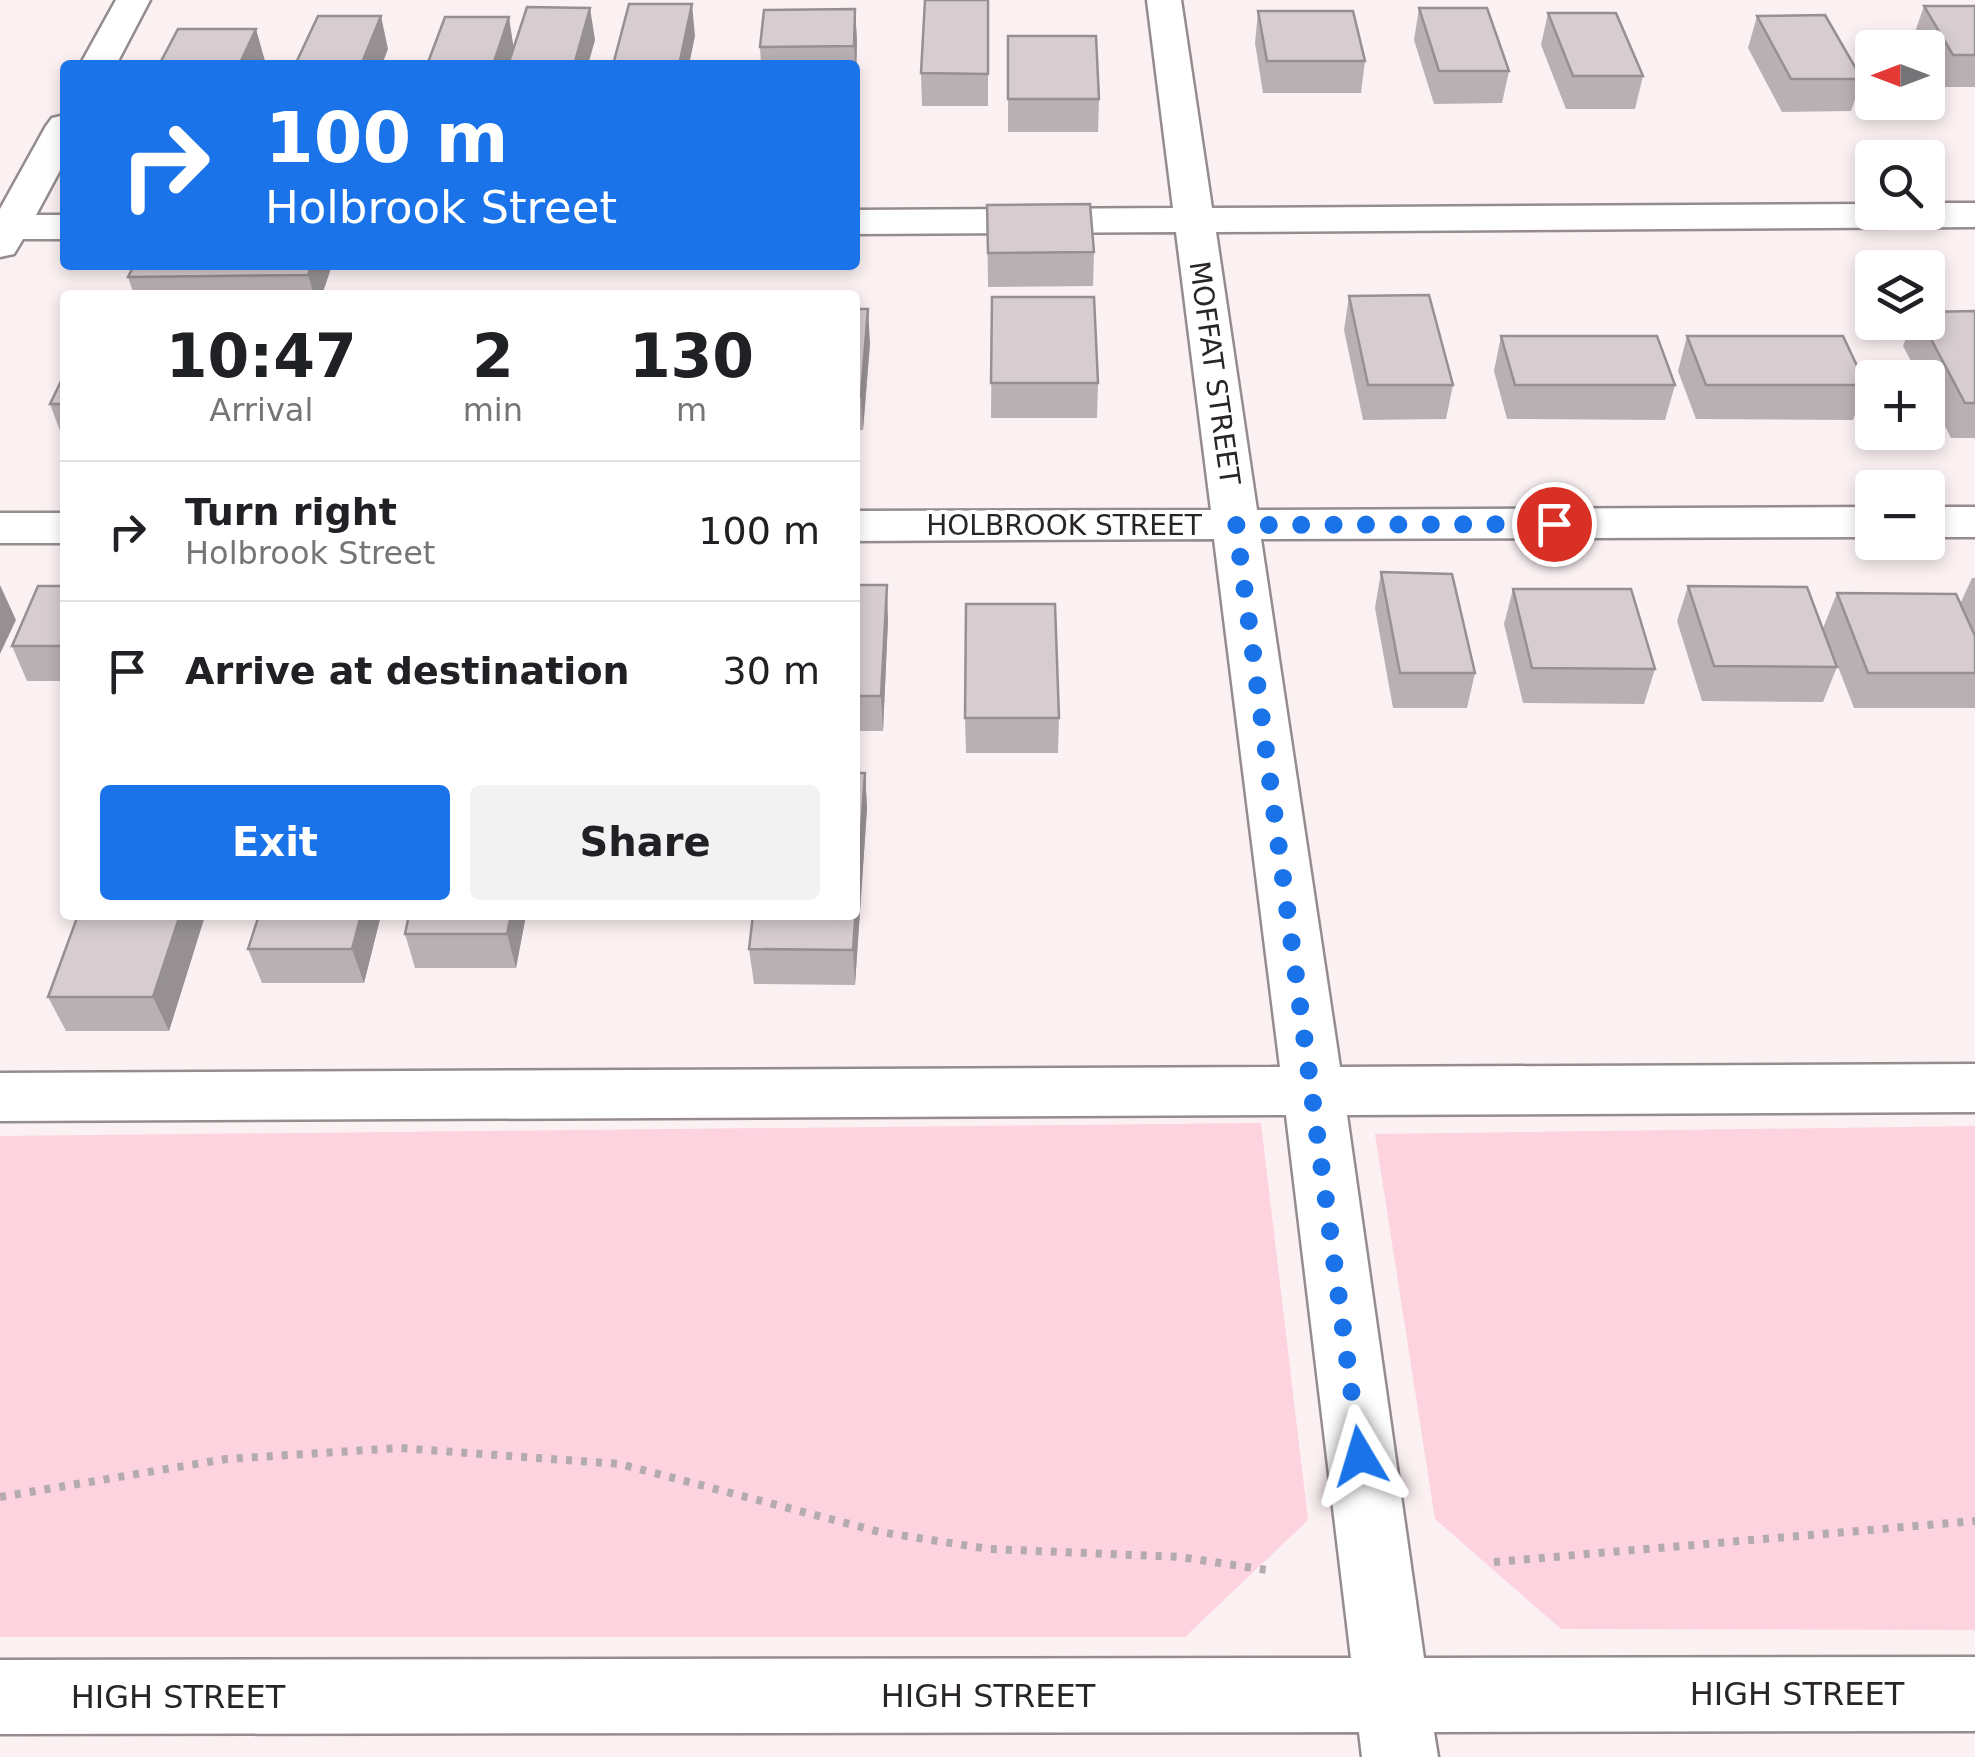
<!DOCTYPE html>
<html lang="en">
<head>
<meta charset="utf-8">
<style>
  body { margin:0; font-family:"DejaVu Sans",sans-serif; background:#f2f2f2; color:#202124; height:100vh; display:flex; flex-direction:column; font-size:38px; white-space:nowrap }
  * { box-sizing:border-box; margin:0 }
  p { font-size:32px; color:#757577 }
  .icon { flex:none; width:55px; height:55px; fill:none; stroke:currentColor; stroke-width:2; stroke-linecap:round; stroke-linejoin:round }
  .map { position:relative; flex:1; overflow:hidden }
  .sheet { position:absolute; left:60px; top:290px; width:800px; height:630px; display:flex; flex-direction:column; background:#fff; border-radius:10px; box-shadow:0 5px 15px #0003 }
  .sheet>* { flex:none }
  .banner { position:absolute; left:60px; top:60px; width:800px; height:210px; border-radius:10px; box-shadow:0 5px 15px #0003; background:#1a73e8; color:#fff; overflow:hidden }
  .needle { width:65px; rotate:270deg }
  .buttons { position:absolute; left:1855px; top:30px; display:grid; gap:20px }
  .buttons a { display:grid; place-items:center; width:90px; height:90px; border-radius:10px; background:#fff; box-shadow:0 5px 15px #0003; font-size:50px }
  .pin { position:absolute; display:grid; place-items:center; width:85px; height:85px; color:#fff; margin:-42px; border:5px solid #fff; border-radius:50%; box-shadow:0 2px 10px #0007 }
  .me { position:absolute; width:110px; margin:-55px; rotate:353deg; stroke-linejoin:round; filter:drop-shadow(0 0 8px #0008) }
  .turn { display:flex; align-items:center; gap:35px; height:210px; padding:0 40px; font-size:45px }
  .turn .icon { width:130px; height:130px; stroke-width:2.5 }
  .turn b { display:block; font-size:70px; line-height:85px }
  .eta { display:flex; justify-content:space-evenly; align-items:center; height:170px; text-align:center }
  .eta b { font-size:60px; font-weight:700; line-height:70px }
  .button { display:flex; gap:20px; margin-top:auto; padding:20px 40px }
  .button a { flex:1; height:115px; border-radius:10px; background:#1a73e8; color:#fff; font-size:40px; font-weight:700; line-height:115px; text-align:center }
  .button a+a { background:#f2f2f2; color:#202124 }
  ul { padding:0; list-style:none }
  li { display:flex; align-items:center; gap:30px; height:140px; padding:0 40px; border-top:2px solid #e0e0e0 }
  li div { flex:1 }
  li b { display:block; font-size:38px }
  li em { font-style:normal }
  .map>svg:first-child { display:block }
  .green { fill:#fcd3df }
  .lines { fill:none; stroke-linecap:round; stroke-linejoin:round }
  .minor-casing { stroke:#958c8e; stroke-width:5 }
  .path { stroke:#b3abad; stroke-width:8; stroke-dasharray:6 9; stroke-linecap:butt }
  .minor { fill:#fff; fill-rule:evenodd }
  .wall { fill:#b9b0b3 }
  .shaded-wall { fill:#969092 }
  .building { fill:#d7cdd0; stroke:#969092; stroke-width:2.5 }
  .route { stroke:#1a73e8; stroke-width:18; stroke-dasharray:0 32.4 }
  .labels { text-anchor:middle; stroke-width:8; stroke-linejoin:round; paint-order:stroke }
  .street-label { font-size:28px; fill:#292527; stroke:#fff }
  .near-street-label { font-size:32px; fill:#292527; stroke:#fff }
</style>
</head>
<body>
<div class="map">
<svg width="1975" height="1757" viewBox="0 0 1975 1757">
  <rect width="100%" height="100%" fill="#fbf1f3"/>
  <g class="green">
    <polygon points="1261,1123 1308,1520 1185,1637 0,1637 0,1136"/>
    <polygon points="1975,1126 1975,1630 1561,1629 1435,1519 1375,1134"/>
  </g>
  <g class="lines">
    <g class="minor-casing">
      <g id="minor">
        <polygon points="116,0 150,0 116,65 80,65"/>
        <polygon points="1147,0 1181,0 1212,208 1872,204 1872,212 1928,212 1928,203 1975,203 1975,227 1216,232 1257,510 1872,507 1872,537 1261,539 1340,1067 1975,1064 1975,1112 1347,1115 1424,1658 1975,1657 1975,1731 1434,1732 1438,1757 1362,1757 1359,1732 0,1734 0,1660 1351,1658 1286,1115 0,1121 0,1073 1280,1067 1214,539 855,541 855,511 1211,510 1176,232 855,234 855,210 1173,208"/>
        <polygon points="65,115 65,161 36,215 65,215 65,239 23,239 14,254 0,257 0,209 46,126 52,118"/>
        <rect x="1928" y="507" width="47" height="30"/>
        <rect x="0" y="513" width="65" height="30"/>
      </g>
    </g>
    <g class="path">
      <polyline points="0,1497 226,1459 400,1448 620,1464 880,1532 989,1549 1180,1557 1267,1570"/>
      <polyline points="1494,1562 1975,1521"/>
    </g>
    <use href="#minor" class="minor"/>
  </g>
  <g class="wall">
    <polygon points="988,0 988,106 922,106 921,73"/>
    <polygon points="1924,6 1975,6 1975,87 1942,87 1928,62 1928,48 1919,48 1913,38"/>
    <polygon points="1419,8 1509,71 1502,103 1434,104 1414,40"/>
    <polygon points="855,9 857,41 856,79 855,65 761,65 760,47"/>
    <polygon points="1258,11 1365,61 1361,93 1263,93 1255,43"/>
    <polygon points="1548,13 1643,76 1635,109 1566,109 1541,45"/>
    <polygon points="1757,16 1862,79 1851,111 1782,112 1748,48"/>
    <polygon points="1008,36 1099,99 1098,132 1008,132"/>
    <polygon points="987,205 1094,252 1093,286 988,287"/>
    <polygon points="134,265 332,265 322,295 134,295 128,277"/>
    <polygon points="1349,296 1453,385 1446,419 1363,420 1344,330"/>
    <polygon points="992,297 1098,383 1097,418 991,418"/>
    <polygon points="855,309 870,343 863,430 855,430"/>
    <polygon points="1975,311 1975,438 1951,438 1928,393 1928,378 1920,378 1903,346 1912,322 1928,322"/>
    <polygon points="1501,336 1675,385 1665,420 1507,419 1494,371"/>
    <polygon points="1687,336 1866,385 1853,420 1696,419 1678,371"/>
    <polygon points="65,373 65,439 63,439 50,404"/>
    <polygon points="1381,572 1475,673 1467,708 1393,708 1375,608"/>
    <polygon points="1972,578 1975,578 1975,708 1854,708 1823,628 1837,593 1960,604"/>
    <polygon points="855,585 888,620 883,731 855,731"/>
    <polygon points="65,586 65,681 27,681 12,646"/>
    <polygon points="1688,586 1837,667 1823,702 1702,701 1677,621"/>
    <polygon points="1513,589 1655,669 1644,704 1523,703 1504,624"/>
    <polygon points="965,718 1059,718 1058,753 966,753"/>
    <polygon points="865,773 867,808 855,985 754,984 749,949"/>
    <polygon points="381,915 364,983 262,983 248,949"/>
    <polygon points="409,915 526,915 516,968 415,968 405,934"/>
    <polygon points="204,919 169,1031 66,1031 48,997"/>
  </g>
  <g class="shaded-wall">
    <polygon points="692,4 695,36 689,65 679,65"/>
    <polygon points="590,8 595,40 588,65 574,65"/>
    <polygon points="855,9 857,41 856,79 854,46"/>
    <polygon points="381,16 388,49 382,65 361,65"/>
    <polygon points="509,17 514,50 509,65 493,65"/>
    <polygon points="256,29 265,61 263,65 239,65"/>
    <polygon points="312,265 332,265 322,295 314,295 308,275"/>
    <polygon points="868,309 870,343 863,430 861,396"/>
    <polygon points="0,585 16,620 0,654"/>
    <polygon points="887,585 888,620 883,731 881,696"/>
    <polygon points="865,773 867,808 855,985 853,950"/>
    <polygon points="180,915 202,915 204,919 169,1031 153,997"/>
    <polygon points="361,915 381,915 364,983 352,949"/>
    <polygon points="511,915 526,915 516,968 507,934"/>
  </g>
  <g class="building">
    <polygon points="925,0 988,0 988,74 921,73"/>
    <polygon points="629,4 692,4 679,65 613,65"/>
    <polygon points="1924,6 1975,6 1975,55 1953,55"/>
    <polygon points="527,7 590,8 574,65 508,65"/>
    <polygon points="1419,8 1487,8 1509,71 1439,71"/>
    <polygon points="855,9 854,46 760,47 764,10"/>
    <polygon points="1258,11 1353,11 1365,61 1267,61"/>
    <polygon points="1548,13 1616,13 1643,76 1573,76"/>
    <polygon points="1825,15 1862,79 1791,79 1757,16"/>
    <polygon points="318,16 381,16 361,65 295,65"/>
    <polygon points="445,17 509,17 493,65 427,65"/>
    <polygon points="178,29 256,29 239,65 159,65"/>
    <polygon points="1008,36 1096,36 1099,99 1008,99"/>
    <polygon points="1090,204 1094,252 988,253 987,205"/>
    <polygon points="134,265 312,265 308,275 128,277"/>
    <polygon points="1429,295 1453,385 1368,385 1349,296"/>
    <polygon points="992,297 1094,297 1098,383 991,383"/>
    <polygon points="855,309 868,309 861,396 855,396"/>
    <polygon points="1975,311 1975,403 1965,403 1922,322 1928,322 1928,312"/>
    <polygon points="1501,336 1657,336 1675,385 1515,385"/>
    <polygon points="1687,336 1843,336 1866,385 1706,385"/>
    <polygon points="65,373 65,404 50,404"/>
    <polygon points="1381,572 1452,574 1475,673 1400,673"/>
    <polygon points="855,585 887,585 881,696 855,696"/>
    <polygon points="38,586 65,586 65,646 12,646"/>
    <polygon points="1688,586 1807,587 1837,667 1714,666"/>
    <polygon points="1513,589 1631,589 1655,669 1532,668"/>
    <polygon points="1837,593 1956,594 1975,636 1975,673 1868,673"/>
    <polygon points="966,604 1055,604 1059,718 965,718"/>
    <polygon points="855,773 865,773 853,950 749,949 753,915 855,915"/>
    <polygon points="78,915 180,915 153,997 48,997"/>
    <polygon points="259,915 361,915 352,949 248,949"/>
    <polygon points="409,915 511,915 507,934 405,934"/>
  </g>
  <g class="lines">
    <polyline class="route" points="1360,1456 1236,525 1554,524"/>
  </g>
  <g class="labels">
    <g class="street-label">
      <text transform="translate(1215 373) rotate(82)" y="10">MOFFAT STREET</text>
      <text x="1064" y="535">HOLBROOK STREET</text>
    </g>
    <g class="near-street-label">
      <text x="1797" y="1705">HIGH STREET</text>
      <text x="988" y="1707">HIGH STREET</text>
      <text x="178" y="1708">HIGH STREET</text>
    </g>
  </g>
</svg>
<div class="buttons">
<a><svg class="needle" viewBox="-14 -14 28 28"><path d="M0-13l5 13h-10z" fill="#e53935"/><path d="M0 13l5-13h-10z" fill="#757577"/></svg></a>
<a><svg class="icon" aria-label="search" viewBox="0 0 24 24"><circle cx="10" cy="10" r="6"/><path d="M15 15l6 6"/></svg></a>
<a><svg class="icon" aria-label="layers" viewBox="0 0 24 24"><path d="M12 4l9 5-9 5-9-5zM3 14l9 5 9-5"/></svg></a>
<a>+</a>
<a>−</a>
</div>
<div class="pin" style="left:1554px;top:524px;background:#d93025"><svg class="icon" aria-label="arrive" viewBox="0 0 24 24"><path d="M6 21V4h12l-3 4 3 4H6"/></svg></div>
<svg class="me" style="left:1360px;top:1456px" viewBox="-20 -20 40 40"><path d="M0-17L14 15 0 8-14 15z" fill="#1a73e8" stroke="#fff" stroke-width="4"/></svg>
<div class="banner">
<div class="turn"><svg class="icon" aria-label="right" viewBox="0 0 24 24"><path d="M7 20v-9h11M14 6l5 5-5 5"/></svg><div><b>100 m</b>Holbrook Street</div></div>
</div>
<section class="sheet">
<div class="eta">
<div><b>10:47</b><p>Arrival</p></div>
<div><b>2</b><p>min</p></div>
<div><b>130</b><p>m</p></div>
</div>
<ul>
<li><svg class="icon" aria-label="right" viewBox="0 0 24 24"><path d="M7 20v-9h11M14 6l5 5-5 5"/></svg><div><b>Turn right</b><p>Holbrook Street</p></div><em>100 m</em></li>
<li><svg class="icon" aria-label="arrive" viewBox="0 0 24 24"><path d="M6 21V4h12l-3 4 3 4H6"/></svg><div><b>Arrive at destination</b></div><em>30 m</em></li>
</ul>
<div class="button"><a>Exit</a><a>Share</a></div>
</section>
</div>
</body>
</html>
